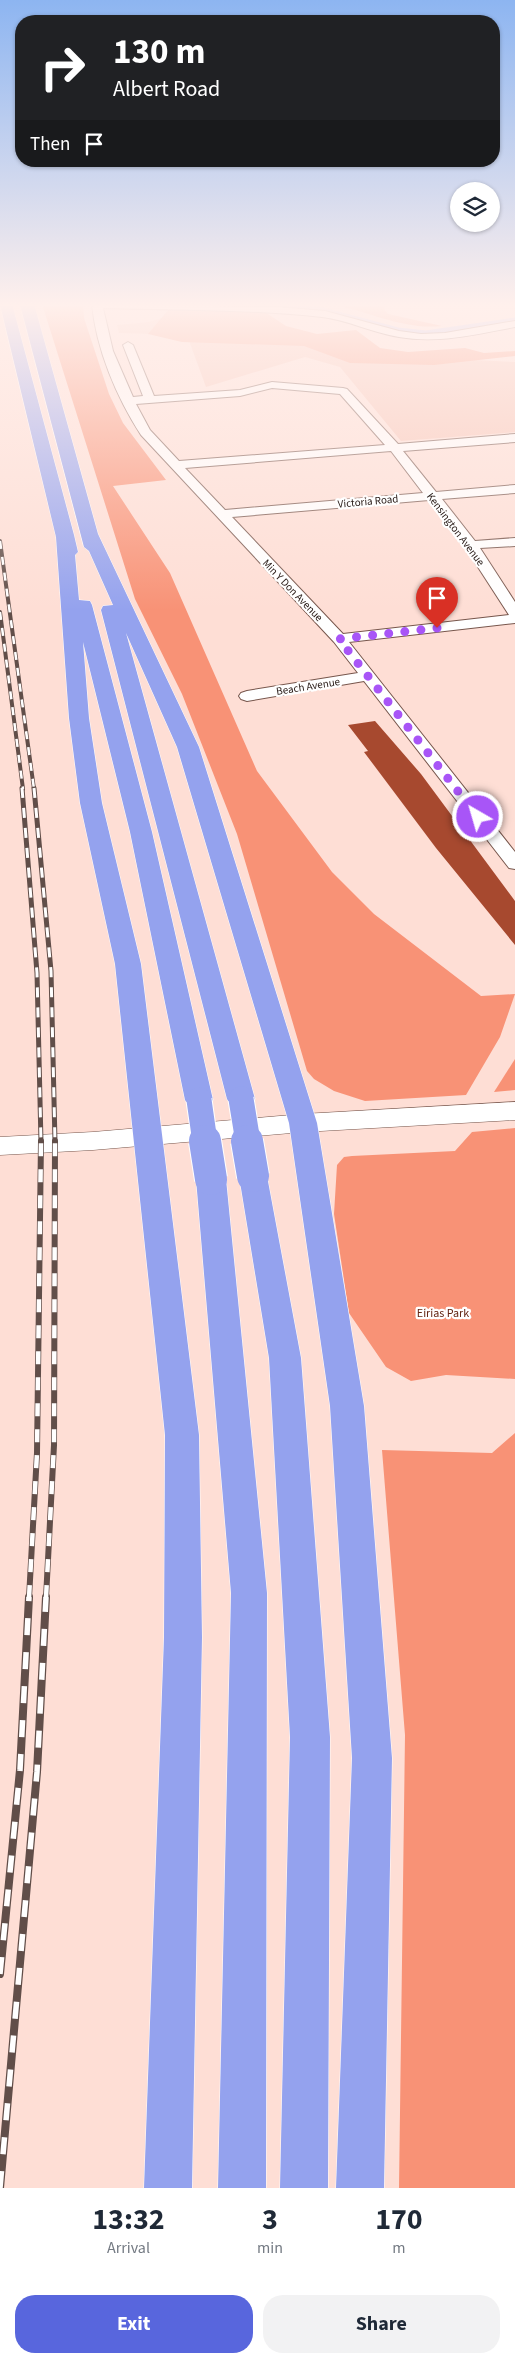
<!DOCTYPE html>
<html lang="en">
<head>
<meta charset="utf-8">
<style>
  body { margin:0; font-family:"Source Sans 3",sans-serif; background:#f2f2f3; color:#1f2937; height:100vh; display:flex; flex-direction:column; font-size:19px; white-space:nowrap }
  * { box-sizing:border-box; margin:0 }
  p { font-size:16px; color:#747a83 }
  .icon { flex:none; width:28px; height:28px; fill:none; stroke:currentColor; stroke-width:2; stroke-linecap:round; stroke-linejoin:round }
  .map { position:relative; height:2188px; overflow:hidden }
  .side { display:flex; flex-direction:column; background:#fff; flex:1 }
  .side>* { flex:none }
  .top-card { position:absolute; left:15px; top:15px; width:485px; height:152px; border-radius:20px; box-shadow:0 1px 4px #0004; background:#202124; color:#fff; overflow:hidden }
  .controls { position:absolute; left:450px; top:182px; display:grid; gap:10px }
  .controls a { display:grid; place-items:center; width:50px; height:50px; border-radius:50%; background:#fff; box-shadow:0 1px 4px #0004; font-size:25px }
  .pin { position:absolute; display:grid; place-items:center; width:42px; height:42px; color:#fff; margin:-51px -21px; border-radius:50% 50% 50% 0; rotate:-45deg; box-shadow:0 0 5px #0007 }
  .pin .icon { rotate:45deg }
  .me { position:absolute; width:55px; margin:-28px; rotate:322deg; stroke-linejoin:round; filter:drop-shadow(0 0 4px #0008) }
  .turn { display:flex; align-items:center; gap:18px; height:105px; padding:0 15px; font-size:22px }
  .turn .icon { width:65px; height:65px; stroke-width:2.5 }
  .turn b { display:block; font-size:35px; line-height:42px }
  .then { display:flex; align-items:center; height:48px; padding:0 15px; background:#0003; gap:10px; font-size:19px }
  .eta { display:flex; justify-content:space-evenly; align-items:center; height:85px; text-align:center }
  .eta b { font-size:30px; font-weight:700; line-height:35px }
  .cta { display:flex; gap:10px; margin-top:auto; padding:10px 15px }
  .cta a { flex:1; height:58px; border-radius:20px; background:#5866dd; color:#fff; font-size:20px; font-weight:700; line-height:58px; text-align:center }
  .cta a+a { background:#f2f2f3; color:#1f2937 }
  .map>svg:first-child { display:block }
  .green { fill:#f7c3b4 }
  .forest { fill:#f89276 }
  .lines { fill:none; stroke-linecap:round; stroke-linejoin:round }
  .stream { stroke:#a6b7ff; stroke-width:5 }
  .building { fill:#a7492f }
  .minor-casing { stroke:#77564c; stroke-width:2 }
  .tertiary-casing { stroke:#77564c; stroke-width:1 }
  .trunk-casing { stroke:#fff; stroke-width:1 }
  .minor { fill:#fff; fill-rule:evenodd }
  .tertiary { fill:#fff; fill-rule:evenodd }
  .trunk { fill:#94a2ee; fill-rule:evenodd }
  .rail-far3-casing { stroke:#614e49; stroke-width:4 }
  .rail-far2-casing { stroke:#614e49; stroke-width:5 }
  .rail-far1-casing { stroke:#614e49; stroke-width:6 }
  .rail-casing { stroke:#614e49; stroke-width:8 }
  .rail-far3 { stroke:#fff; stroke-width:2.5; stroke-dasharray:8; stroke-linecap:butt }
  .rail-far2 { stroke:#fff; stroke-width:3; stroke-dasharray:10; stroke-linecap:butt }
  .rail-far1 { stroke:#fff; stroke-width:4.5; stroke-dasharray:13; stroke-linecap:butt }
  .rail { stroke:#fff; stroke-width:5.5; stroke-dasharray:17; stroke-linecap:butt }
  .trunk-bridge-far1-casing { stroke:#fff; stroke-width:27; stroke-linecap:butt }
  .trunk-bridge-casing { stroke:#fff; stroke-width:34; stroke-linecap:butt }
  .trunk-bridge-far1 { stroke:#94a2ee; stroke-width:25 }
  .trunk-bridge { stroke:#94a2ee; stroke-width:32 }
  .route { stroke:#a855f7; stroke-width:9; stroke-dasharray:0 16.2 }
  .labels { text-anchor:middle; stroke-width:4.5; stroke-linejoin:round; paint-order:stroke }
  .far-street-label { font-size:11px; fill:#241612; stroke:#fff }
  .park-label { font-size:12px; fill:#642513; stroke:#fff }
</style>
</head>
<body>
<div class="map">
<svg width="515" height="2188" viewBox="0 0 515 2188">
  <rect width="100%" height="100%" fill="#feded5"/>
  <polygon class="green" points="180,312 310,336 412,357 515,362 515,432 401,441 340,367 305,357 206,387 187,335 119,333 117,325 149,322"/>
  <g class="forest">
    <polygon points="42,304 83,304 84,318 109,394 123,423 166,480 113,486 170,573 257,771 332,872 374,914 481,996 515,994 500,1037 466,1095 365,1101 334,1091 314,1079 307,1071 237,834 182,694 135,599"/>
    <path d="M310,304H387L384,309L388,314L442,326C403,330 371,312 334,305C326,304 318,305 310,304Z"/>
    <polygon points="169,309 265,312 286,326 317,334 356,330 380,348 408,352 465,348 484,353 515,351 515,356 434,365 350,363 304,346 182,342 148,334"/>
    <polygon points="515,1059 515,1090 494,1092"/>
    <polygon points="515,1128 515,1379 446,1375 411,1381 386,1367 349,1313 334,1214 337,1165 344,1157 352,1156 455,1151 472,1132"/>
    <polygon points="515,1433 515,2188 399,2188 405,1735 382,1450 492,1453"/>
  </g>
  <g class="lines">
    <polyline class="stream" points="159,304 319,309 398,330 426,333 515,320"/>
  </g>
  <polygon class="building" points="375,721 421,774 515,901 515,945 436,848 364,752 368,751 348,725"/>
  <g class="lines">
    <g class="minor-casing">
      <path id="minor" d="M92,304L277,307L325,311L399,331L421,334L445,333L515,321V327C477,334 438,344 399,337C373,333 348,320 322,317C250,309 175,310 103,308L113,351L133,397L143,396L123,345L128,342L133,345L154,396L240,390L272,382L343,388L347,389L398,444L515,434V442L403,451L436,492L515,485V493L442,499L475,541L515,538V546L480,548L515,602V623L349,642L515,852V869L509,868L364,681L247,701L241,699L239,696L241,693L247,691L358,673L334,642L141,435C117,398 96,349 92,304ZM272,388L340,394L385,445L179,461L150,430L136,404L240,396ZM391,451L423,493L225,510L185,468ZM429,500L465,547L509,615L343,634L232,517Z"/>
    </g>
    <g class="tertiary-casing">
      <polygon id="tertiary" points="515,1102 515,1120 303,1132 93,1150 0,1155 0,1137 93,1132 303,1114"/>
    </g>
    <g class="trunk-casing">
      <g id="trunk">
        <polygon points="0,304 12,304 74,535 78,552 75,555 79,600 90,601 92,605 152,832 213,1100 209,1106 199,1109 189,1106 185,1100 130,832 83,642 89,718 102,803 141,964 199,1435 202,1637 192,2188 144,2188 164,1637 165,1435 115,964 80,803 69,718 56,537"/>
        <polygon points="20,304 34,304 98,534 199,747 317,1123 364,1406 392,1758 384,2188 336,2188 352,1758 330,1406 289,1123 177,747 126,633 255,1099 251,1105 241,1108 231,1105 227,1099 101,610 103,606 113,605 89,551 84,547"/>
        <polygon points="253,1167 263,1169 267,1176 301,1358 330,1737 328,2188 280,2188 290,1737 269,1358 239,1176 243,1169"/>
        <polygon points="211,1170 221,1172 226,1179 267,1593 266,2188 218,2188 231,1593 196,1179 201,1172"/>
      </g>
    </g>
    <use href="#minor" class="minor"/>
    <use href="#tertiary" class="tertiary"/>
    <use href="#trunk" class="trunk"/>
    <g class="rail-far3-casing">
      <g id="rail-far3">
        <polyline points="0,541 34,789"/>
        <polyline points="0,612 23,789"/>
      </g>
    </g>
    <g class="rail-far2-casing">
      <g id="rail-far2">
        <polyline points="22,788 37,973 41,1142"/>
        <polyline points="34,788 51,971 55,1142"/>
      </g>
    </g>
    <g class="rail-far1-casing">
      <g id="rail-far1">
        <polyline points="29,1598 37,1453 41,1141"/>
        <polyline points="46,1598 54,1445 55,1141"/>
      </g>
    </g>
    <g class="rail-casing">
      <g id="rail">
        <polyline points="0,1974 20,1770 29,1597"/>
        <polyline points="0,2188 37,1772 46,1597"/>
      </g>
    </g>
    <use href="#rail-far3" class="rail-far3"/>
    <use href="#rail-far2" class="rail-far2"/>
    <use href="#rail-far1" class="rail-far1"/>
    <use href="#rail" class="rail"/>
    <g class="trunk-bridge-far1-casing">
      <g id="trunk-bridge-far1">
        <polyline points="241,1099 248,1142"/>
        <polyline points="199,1100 205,1142"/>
      </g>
    </g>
    <g class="trunk-bridge-casing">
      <g id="trunk-bridge">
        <polyline points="205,1141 211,1179"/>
        <polyline points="247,1141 253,1176"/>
      </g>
    </g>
    <use href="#trunk-bridge-far1" class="trunk-bridge-far1"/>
    <use href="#trunk-bridge" class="trunk-bridge"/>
  </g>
  <linearGradient id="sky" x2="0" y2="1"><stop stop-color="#8db5f1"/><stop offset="0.5" stop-color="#fff0ec"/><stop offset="1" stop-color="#fff0ec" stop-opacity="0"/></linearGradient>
  <rect width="515" height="610" fill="url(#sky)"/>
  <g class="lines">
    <polyline class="route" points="437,628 339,639 478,817"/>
  </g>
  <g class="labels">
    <g class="far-street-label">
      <text transform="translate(368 501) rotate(-5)" y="4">Victoria Road</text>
      <text transform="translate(456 529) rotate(53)" y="4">Kensington Avenue</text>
      <text transform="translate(293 590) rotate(46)" y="4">Min Y Don Avenue</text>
      <text transform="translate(308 686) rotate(-9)" y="4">Beach Avenue</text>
    </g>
    <g class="park-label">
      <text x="443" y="1317">Eirias Park</text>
    </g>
  </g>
</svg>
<div class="controls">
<a><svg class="icon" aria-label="layers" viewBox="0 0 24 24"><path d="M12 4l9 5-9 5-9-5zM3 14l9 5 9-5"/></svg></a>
</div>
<div class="pin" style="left:437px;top:628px;background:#d93025"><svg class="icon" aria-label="arrive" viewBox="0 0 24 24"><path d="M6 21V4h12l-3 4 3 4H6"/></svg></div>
<svg class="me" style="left:478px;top:817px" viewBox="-20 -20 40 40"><circle r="17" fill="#a855f7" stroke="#fff" stroke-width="3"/><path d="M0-11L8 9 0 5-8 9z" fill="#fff"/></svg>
<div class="top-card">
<div class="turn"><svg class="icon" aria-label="right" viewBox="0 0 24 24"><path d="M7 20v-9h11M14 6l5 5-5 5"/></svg><div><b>130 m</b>Albert Road</div></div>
<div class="then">Then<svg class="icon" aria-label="arrive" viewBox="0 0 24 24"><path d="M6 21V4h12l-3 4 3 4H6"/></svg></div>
</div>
</div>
<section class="side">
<div class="eta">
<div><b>13:32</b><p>Arrival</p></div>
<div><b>3</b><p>min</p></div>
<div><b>170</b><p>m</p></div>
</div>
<div class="cta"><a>Exit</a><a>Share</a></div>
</section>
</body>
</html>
